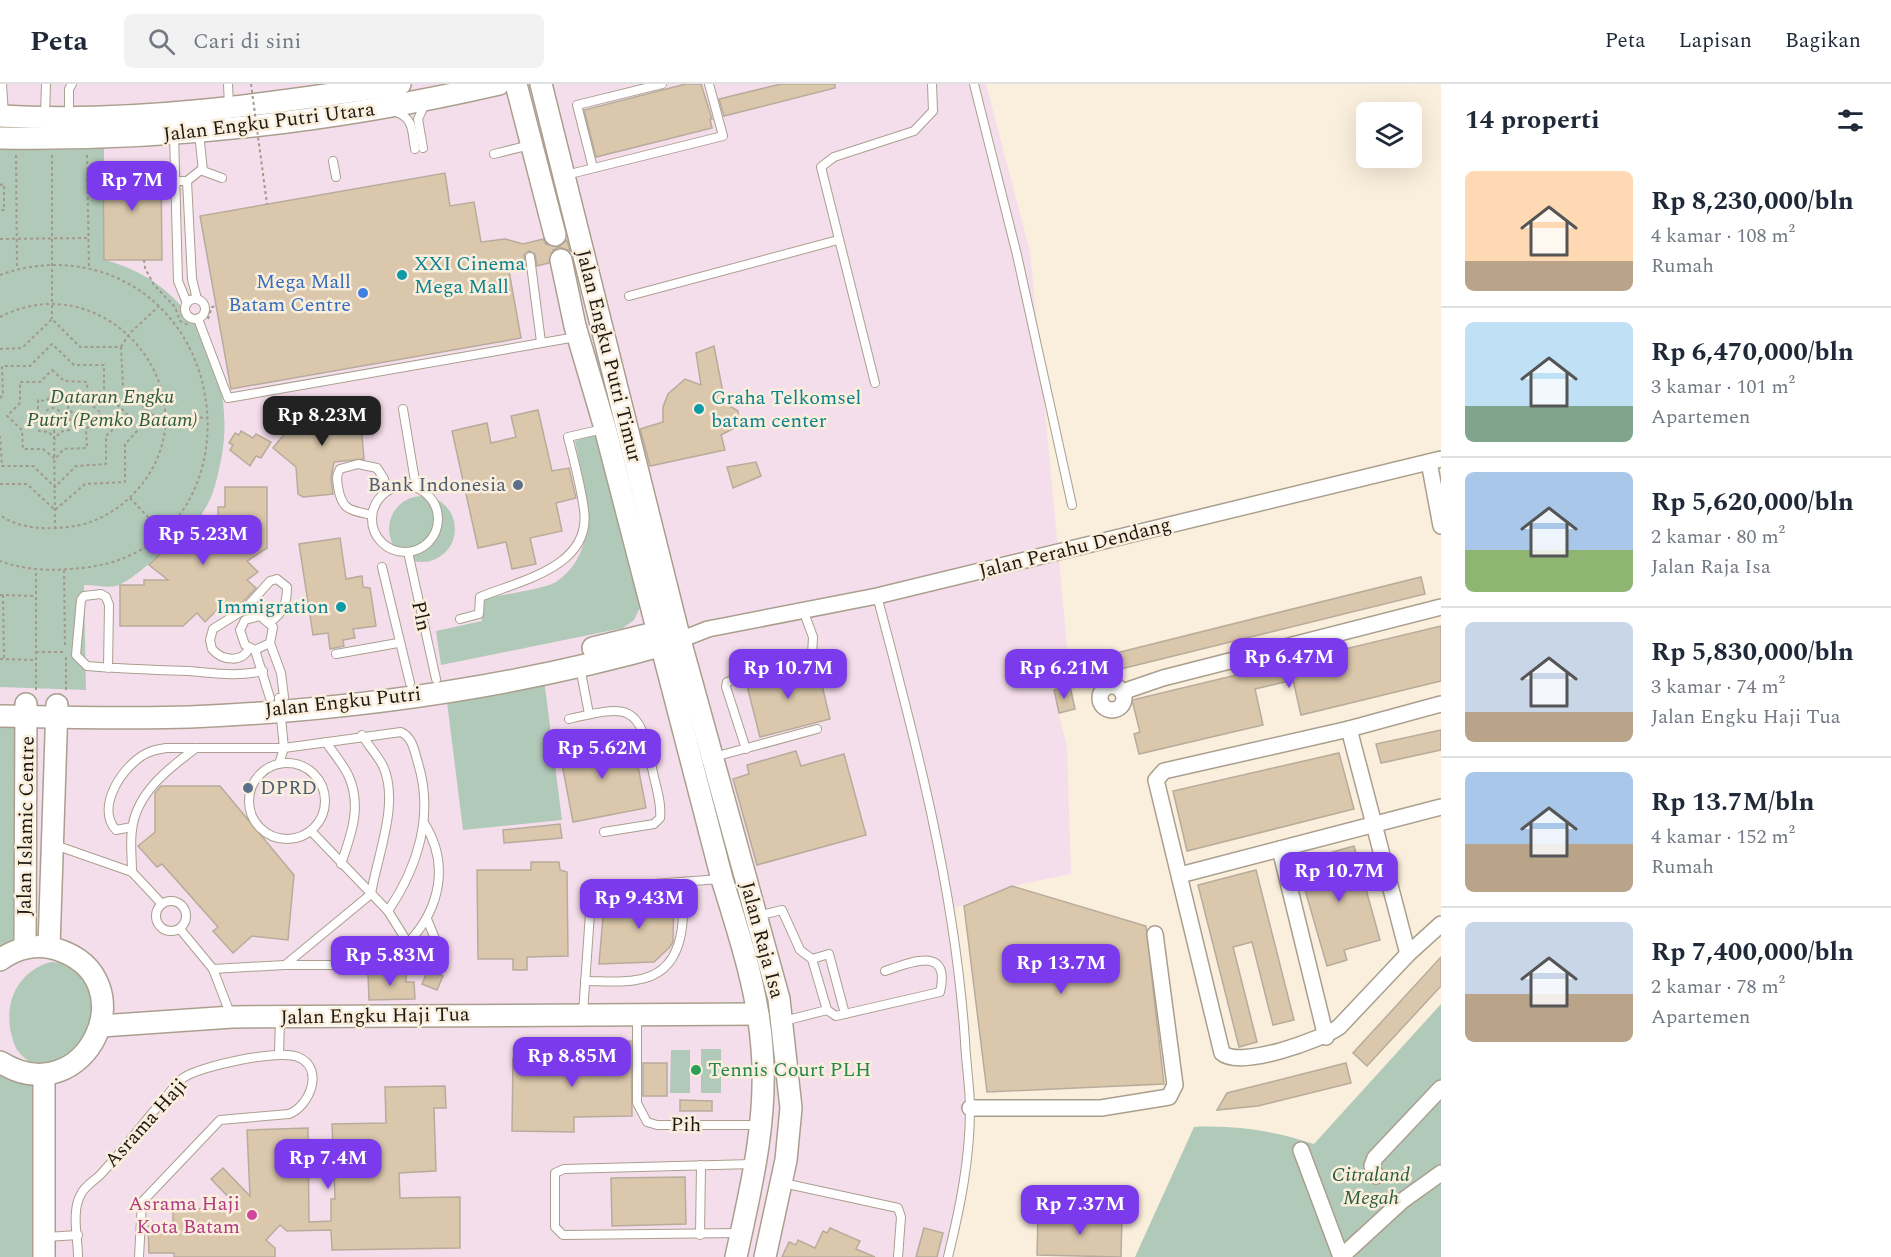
<!DOCTYPE html>
<html lang="id">
<meta charset="utf-8">
<style>
:root{--surface:#fff;--page:#f2f2f3;--text:#1f2937;--muted:#747a83;--line:#e0e1e3;--accent:#7c3aed}
body{margin:0;font-family:Spectral,serif;background:var(--page);color:var(--text);height:100vh;display:flex;flex-direction:column;font-size:22px;white-space:nowrap}
*{box-sizing:border-box;margin:0}
p{font-size:20px;color:var(--muted)}
.icon{flex:none;width:33px;height:33px;fill:none;stroke:currentColor;stroke-width:2;stroke-linecap:round;stroke-linejoin:round}
.map{position:relative;flex:1;overflow:hidden}
.side{display:flex;flex-direction:column;background:var(--surface);width:450px}
.side>*{flex:none}
.fabs{position:absolute;left:1356px;top:18px;display:grid;gap:12px}
.fabs a{display:grid;place-items:center;width:66px;height:66px;border-radius:9px;background:var(--surface);box-shadow:0 6px 24px #0002;font-size:30px}
.price{position:absolute;translate:-50% -51px;padding:0 14px;border-radius:12px;background:var(--accent);color:#fff;font-size:20px;line-height:39px;filter:drop-shadow(0 2px 3px #0008)}
.price::after{content:'';position:absolute;left:50%;top:36px;width:18px;height:14px;margin-left:-9px;background:inherit;clip-path:polygon(0 0,100% 0,50% 100%)}
.price.selected{background:#222;color:#fff}
ul{padding:0;list-style:none}
li{display:flex;align-items:center;gap:18px;height:150px;padding:0 24px}
li+li{border-top:2px solid var(--line)}
li span{display:grid;place-items:center;flex:none;width:168px;height:120px;border-radius:9px;color:#555}
li>.icon{margin-inline-start:auto}
span .icon{width:72px;height:72px;fill:#fffc;stroke-width:1}
li b{font-size:26px}
h2{display:flex;justify-content:space-between;align-items:center;height:72px;padding:0 24px;font-size:26px}
header{display:flex;align-items:center;gap:36px;box-sizing:border-box;height:84px;padding:0 30px;background:var(--surface);border-bottom:2px solid var(--line)}
header strong{font-size:28px}
nav{display:flex;gap:33px;margin-inline-start:auto;font-size:21px}
.search{width:420px;height:54px;background:var(--page);display:flex;align-items:center;gap:15px;box-sizing:border-box;padding:0 21px;border-radius:9px;color:var(--muted);font-size:22px}
main{display:flex;flex:1;min-height:0}
.map>svg:first-child{display:block}
.commercial{fill:#f5deeb}
.green{fill:#b0c9b8}
.building{fill:#dac7ac;stroke:#b7ac9b;stroke-width:1.5}
.lines{fill:none;stroke-linecap:round;stroke-linejoin:round}
.lane-casing{stroke:#aa9f8e;stroke-width:10}
.street-casing{stroke:#aa9f8e;stroke-width:18}
.secondary-casing{stroke:#aa9f8e;stroke-width:24}
.path{stroke:#a1998b;stroke-width:2;stroke-dasharray:3 3;stroke-linecap:butt}
.lane{stroke:#fff;stroke-width:8}
.street{stroke:#fff;stroke-width:15}
.secondary{stroke:#fff;stroke-width:21}
.path-bridge{stroke:#a1998b;stroke-width:2;stroke-dasharray:3 3;stroke-linecap:butt}
.culture-dot{fill:#0f9aa8;stroke:#faeedc;stroke-width:2}
.shop-dot{fill:#3f7fe0;stroke:#faeedc;stroke-width:2}
.service-dot{fill:#5c6f8a;stroke:#faeedc;stroke-width:2}
.leisure-dot{fill:#2e9e5b;stroke:#faeedc;stroke-width:2}
.hotel-dot{fill:#d1479c;stroke:#faeedc;stroke-width:2}
.labels{text-anchor:middle;dominant-baseline:central;stroke-width:5;stroke-linejoin:round;paint-order:stroke}
.street-label{font-size:20px;fill:#1d1912;stroke:#faeedc}
.culture-label{font-size:20px;fill:#0d838f;stroke:#faeedc;text-anchor:start}
.shop-label{font-size:20px;fill:#366cbe;stroke:#faeedc;text-anchor:end}
.park-label{font-size:20px;font-style:italic;fill:#2b5c3e;stroke:#faeedc}
.service-label{font-size:20px;fill:#4e5e75;stroke:#faeedc;text-anchor:end}
.leisure-label{font-size:20px;fill:#27864d;stroke:#faeedc;text-anchor:start}
.hotel-label{font-size:20px;fill:#b23c85;stroke:#faeedc;text-anchor:end}
</style>
<header>
<strong>Peta</strong>
<div class="search"><svg class="icon" aria-label="search" viewBox="0 0 24 24"><circle cx="10" cy="10" r="6"/><path d="M15 15l6 6"/></svg>Cari di sini</div>
<nav><a>Peta</a><a>Lapisan</a><a>Bagikan</a></nav>
</header>
<main>
<div class="map">
<svg width="1441" height="1173" viewBox="0 0 1441 1173">
<rect width="100%" height="100%" fill="#faeedc"/>
<!-- commercial -->
<path class="commercial" d="M0 0H986L1030 168 1068 572 1045 578 1067 662 1071 790 1012 802 950 826 970 1024 966 1089 948 1173H0Z"/>
<!-- green -->
<g class="green">
<path d="M0 60 104 64V176C193 197 238 290 221 376 217 395 213 416 200 432 191 443 178 453 167 463 157 473 130 498 116 502 107 504 94 501 84 501L86 606 0 603Z"/>
<path d="M602 349 644 515 634 536 623 544 441 581 436 547 482 537 479 515C495 512 545 505 556 498 604 465 584 403 575 357Z"/>
<circle cx="422" cy="445" r="33"/>
<path d="M544 595 562 736 463 746 446 610Z"/>
<path d="M0 640 24 641 23 857 0 872Z"/>
<path d="M51 878 68 879 85 885 111 945C99 971 94 974 67 978 59 980 46 984 39 983 31 981 22 972 17 966 0 931 11 889 51 878Z"/>
<path d="M1441 920V1173H1135L1194 1043C1234 1041 1276 1047 1314 1060Z"/>
<rect x="701" y="965" width="20" height="44"/>
<path d="M671 966H690V1009H670Z"/>
<path d="M0 974 51 1000 50 1173H0Z"/>
</g>
<!-- building -->
<g class="building">
<path d="M686 0H701L712 35H710L712 44 596 73 584 26Z"/>
<path d="M781 0H835V4L724 32 719 15Z"/>
<path d="M103 79H161L162 176H104Z"/>
<path d="M445 89 450 122 474 118 481 158 505 155 523 160 543 155 546 160 558 163 567 156 570 167 559 163 553 166 549 179 537 182 535 170 529 167 524 171 526 185 509 187 521 254 231 305 200 132Z"/>
<path d="M714 262 725 319 738 327V342L721 351 725 366 650 382 640 345 663 338V323L668 310 685 295 701 301 696 269Z"/>
<path d="M359 314 364 375 334 378 331 394 333 410 303 413 298 410 296 383 273 364 305 325 336 350 332 318Z"/>
<path d="M538 326 552 387 569 384 576 414 556 419 562 447 530 454 536 480 512 485 506 458 478 464 452 347 487 339 491 359 516 353 511 332Z"/>
<path d="M241 347 253 354 256 350 271 358 261 374 256 372 250 382 230 366 233 361 229 359 235 349 239 351Z"/>
<path d="M756 378 761 392 733 404 727 383Z"/>
<path d="M225 403H267V464L247 477 258 488 247 496 256 504 241 520 225 530 218 525 205 538 197 529 183 542H120V501H144V496H168L149 481 201 431 218 443V423H225Z"/>
<path d="M340 454 346 495 362 492 363 503 370 504 376 542 353 545 355 554 343 556 344 562 330 565 328 549 313 551 299 460Z"/>
<path d="M1421 493 1425 510 1092 592 1088 576Z"/>
<path d="M1441 542V597L1301 631 1293 596 1255 605 1263 641 1139 670 1134 650 1140 648 1132 616Z"/>
<path d="M817 580 830 635 760 653 746 598Z"/>
<path d="M1070 602 1075 625 1059 629 1054 606Z"/>
<path d="M1441 646V666L1381 679 1376 660Z"/>
<path d="M617 651 621 670 635 667 646 724 573 738 562 680 573 679 570 660Z"/>
<path d="M796 667 801 682 844 670 866 751 757 781 733 695 749 690 747 681Z"/>
<path d="M1339 669 1354 725 1187 767 1173 707Z"/>
<path d="M161 702H220L294 791 288 856 252 852 233 869 213 847 218 843 162 780 157 783 138 762 155 748V709Z"/>
<path d="M560 740 562 754 504 759 503 746Z"/>
<path d="M1354 762 1380 856 1344 866 1347 876 1327 882 1297 778Z"/>
<path d="M531 778H559L560 786 567 788 568 872 527 873V886H513V875H478L477 786H531Z"/>
<path d="M1256 786 1294 936 1273 941 1252 858 1233 863 1257 958 1239 963 1198 801Z"/>
<path d="M1012 802 1146 842 1164 1000 987 1008 964 822Z"/>
<path d="M627 808H674L673 858 670 863 654 878 599 880 603 833H627Z"/>
<path d="M1441 873V902L1367 982 1353 969Z"/>
<path d="M428 886 443 892 437 906 422 900Z"/>
<path d="M406 889V898H414L415 915 369 916 368 890Z"/>
<path d="M631 957 632 1032 574 1033V1048L512 1047 513 974 585 975V959Z"/>
<rect x="643" y="979" width="24" height="33"/>
<path d="M1346 979 1351 999 1258 1022 1217 1026 1227 1009Z"/>
<path d="M445 1002 446 1024H434L436 1087 399 1089 400 1114 460 1113V1164L332 1166 331 1146 287 1147 280 1141 266 1156 275 1164V1173H174V1169H149L148 1142 173 1141V1125L239 1124 211 1095 223 1084 250 1112 247 1046 308 1044 309 1138 331 1137V1115H335L332 1040 386 1039 385 1003Z"/>
<path d="M680 1016 712 1017V1027H680Z"/>
<path d="M685 1093 686 1140 612 1142 611 1094Z"/>
<path d="M1038 1130 1122 1132 1121 1173 1037 1171Z"/>
<path d="M830 1144 860 1157 856 1165 875 1173H782L789 1158 796 1161 798 1156 815 1164 823 1147 827 1149Z"/>
<path d="M924 1144 943 1149 937 1173H916Z"/>
</g>
<g class="lines">
<defs>
<g id="lane">
<path d="M2 0 4 31"/>
<path d="M228 0 229 22"/>
<path d="M974 0 1017 171 1072 421"/>
<path d="M396 28C414 34 412 48 415 65"/>
<path d="M45 31 46 0"/>
<path d="M69 31V5L72 0"/>
<path d="M199 49 203 87 222 94"/>
<path d="M174 51 178 197 187 219"/>
<path d="M423 64 418 35 425 20"/>
<path d="M494 70 530 61"/>
<path d="M333 77 336 93"/>
<path d="M593 84 577 21 662 0"/>
<path d="M566 91 723 52 709 0"/>
<path d="M175 97H187L202 85"/>
<path d="M187 97 192 195 197 215"/>
<path d="M530 173 541 258"/>
<path d="M629 212 838 156"/>
<circle cx="195" cy="225" r="10"/>
<path d="M198 235 228 314 576 253"/>
<path d="M875 299 821 83 834 73 914 47 933 27 932 0"/>
<path d="M403 325 416 403"/>
<circle cx="405" cy="435" r="33"/>
<path d="M372 431C350 426 342 427 338 403 337 395 336 392 340 385L358 380 377 384 384 395 385 408"/>
<path d="M408 468 436 595"/>
<path d="M382 483 410 599"/>
<path d="M877 512C916 658 955 806 965 957 966 980 970 1003 970 1025 970 1075 960 1124 948 1173"/>
<path d="M460 535 479 530 480 513C519 497 592 483 584 426 581 402 574 377 568 353L603 345"/>
<path d="M270 559 255 566 245 561 240 546 245 536 260 532 273 543 270 559 281 589 284 613"/>
<path d="M249 564C243 579 222 577 212 565L210 556 213 545 245 525 270 497 277 495 287 503C287 520 283 529 270 538"/>
<path d="M255 566 270 614"/>
<path d="M336 570 398 559"/>
<path d="M580 583 589 630"/>
<path d="M108 584 109 521 106 513 101 510 84 512 81 516 76 571 87 582C121 585 155 586 189 587 214 589 238 593 263 587"/>
<path d="M569 635C628 621 640 619 652 684 655 700 662 718 660 734L654 740 604 748"/>
<path d="M326 658C333 669 344 681 349 693 362 723 351 751 341 780"/>
<path d="M746 665 726 603 727 598 812 571 813 553 803 526"/>
<path d="M714 673 817 645"/>
<circle cx="287" cy="717" r="38"/>
<path d="M279 680 284 664 279 614"/>
<path d="M132 743 116 746C95 723 123 681 147 669 153 666 160 665 166 664H284L401 648C413 654 414 666 418 679 434 731 418 783 388 827"/>
<path d="M311 747 388 827 408 859"/>
<path d="M55 761 132 788 162 820"/>
<path d="M132 788C132 774 130 759 132 746 136 709 169 684 196 664"/>
<circle cx="171" cy="832" r="15"/>
<path d="M757 832 782 826 800 866 812 875 827 926 836 932 940 908C951 861 911 878 885 887"/>
<path d="M427 835 442 872"/>
<path d="M180 845 213 885 231 932"/>
<path d="M812 875 829 870 845 930"/>
<path d="M285 881 371 810C377 772 400 719 383 682 378 672 368 661 362 651"/>
<path d="M213 885 285 881H380C393 877 399 868 409 858 440 824 450 780 424 739"/>
<path d="M585 897C602 897 620 899 636 896 686 889 684 838 683 799"/>
<path d="M583 929 591 815 601 804 720 795"/>
<path d="M637 932V1019L647 1038 657 1041H760"/>
<path d="M784 937 827 926"/>
<path d="M279 971 280 934"/>
<path d="M783 1099 898 1124 901 1133 898 1173"/>
<path d="M739 1149 563 1151 555 1143V1089L564 1085 753 1080"/>
<path d="M700 1151 701 1081"/>
<path d="M46 1153 78 1151"/>
<path d="M78 1173C78 1154 71 1127 81 1110 85 1102 94 1097 100 1091 121 1069 139 1044 159 1021 167 1013 174 1001 183 994 200 982 279 965 298 973 325 984 310 1022 289 1030L220 1036 142 1118 139 1173"/>
</g>
<g id="street">
<path d="M1429 378 1441 442"/>
<path d="M680 556 708 545 877 512 1441 375"/>
<circle cx="1112" cy="614" r="12"/>
<path d="M1122 608 1163 594 1441 523"/>
<path d="M1441 620 1349 645 1164 687 1156 696 1222 969C1240 985 1321 956 1339 943L1408 870 1441 840"/>
<path d="M1349 645 1408 870"/>
<path d="M1280 765 1326 953"/>
<path d="M1180 791 1441 723"/>
<path d="M970 1024H1101L1169 1013 1175 1001 1155 850"/>
<path d="M1301 1066 1341 1173"/>
<path d="M1376 1092 1372 1082 1375 1074 1441 1004"/>
<path d="M1341 1173 1402 1117 1441 1089"/>
</g>
<g id="secondary">
<path d="M516 0 555 151"/>
<path d="M541 0 680 556 779 915 791 1024 786 1076 765 1173"/>
<path d="M0 32C133 40 269 20 400 0"/>
<path d="M0 54C169 57 334 38 499 0"/>
<path d="M561 176 575 242 605 344 722 795C739 850 758 907 762 964 768 1035 751 1104 736 1173"/>
<path d="M593 564 671 545"/>
<path d="M0 632C63 633 127 635 190 633 352 626 518 603 674 558"/>
<path d="M49 863 57 621"/>
<path d="M25 864 26 620"/>
<path d="M0 876C16 864 37 859 56 865 150 894 86 1032 0 978"/>
<path d="M101 942 232 933 758 930"/>
<path d="M44 1173V991"/>
</g>
</defs>
<!-- lane casing -->
<use href="#lane" class="lane-casing"/>
<!-- street casing -->
<use href="#street" class="street-casing"/>
<!-- secondary casing -->
<use href="#secondary" class="secondary-casing"/>
<!-- path -->
<g class="path">
<path d="M16 71 17 185"/>
<path d="M52 71V235"/>
<path d="M87 71 89 184"/>
<path d="M0 101 4 100V126H0"/>
<path d="M0 155 87 154"/>
<path d="M144 176 145 184 154 201 175 223 180 237 190 242"/>
<path d="M0 191C32 179 66 178 98 187 244 230 247 460 90 483 59 487 30 488 0 477"/>
<path d="M0 233C108 177 219 314 137 406 121 424 99 438 75 442 50 446 21 446 0 431"/>
<path d="M208 235 212 223 216 222"/>
<path d="M121 263 129 250 159 222"/>
<path d="M0 265 22 264 52 235 80 263H121L123 302 152 331 125 360V398L85 400 55 426 27 400H0"/>
<path d="M52 286 64 297 87 298 88 318 102 330 86 345 87 364 64 365 55 375 43 365H23L22 346 7 332 20 319V298H40Z"/>
<path d="M53 310 59 317 68 316V325L75 331 68 337 69 346 60 348 55 355 49 348 39 347 40 340 32 334 38 326V316L46 317Z"/>
<path d="M0 314 3 311 2 282H30L52 260 74 281H104V308L128 331 106 352V380L76 382 55 403 33 382H2L0 352"/>
<circle cx="53" cy="332" r="8"/>
<path d="M152 331 208 334"/>
<path d="M54 340 55 444"/>
<path d="M130 414 163 449"/>
<path d="M64 486 65 561"/>
<path d="M0 511 36 512"/>
<path d="M3 511 4 576"/>
<path d="M36 568H66"/>
<path d="M66 573V606"/>
<path d="M0 575 36 576"/>
<path d="M36 606V486"/>
</g>
<!-- lane -->
<use href="#lane" class="lane"/>
<!-- street -->
<use href="#street" class="street"/>
<!-- secondary -->
<use href="#secondary" class="secondary"/>
<!-- path-bridge -->
<path class="path-bridge" d="M251 0 267 120"/>
</g>
<!-- markers -->
<g class="culture-dot">
<circle cx="402" cy="191" r="6"/>
<circle cx="699" cy="325" r="6"/>
<circle cx="341" cy="523" r="6"/>
</g>
<circle class="shop-dot" cx="363" cy="209" r="6"/>
<g class="service-dot">
<circle cx="518" cy="401" r="6"/>
<circle cx="248" cy="704" r="6"/>
</g>
<circle class="leisure-dot" cx="696" cy="986" r="6"/>
<circle class="hotel-dot" cx="252" cy="1131" r="6"/>
<g class="labels">
<!-- street labels -->
<g class="street-label">
<text transform="translate(269 38) rotate(-7)">Jalan Engku Putri Utara</text>
<text transform="translate(609 272) rotate(76)">Jalan Engku Putri Timur</text>
<text transform="translate(1075 464) rotate(-14)">Jalan Perahu Dendang</text>
<text transform="translate(421 532) rotate(78)">Pln</text>
<text transform="translate(343 618) rotate(-6)">Jalan Engku Putri</text>
<text transform="translate(26 742) rotate(-89)">Jalan Islamic Centre</text>
<text transform="translate(762 856) rotate(75)">Jalan Raja Isa</text>
<text transform="translate(375 932) rotate(-1)">Jalan Engku Haji Tua</text>
<text transform="translate(146 1039) rotate(-48)">Asrama Haji</text>
<text transform="translate(686 1041) rotate(1)">Pih</text>
</g>
<!-- culture labels -->
<g class="culture-label">
<text x="414" y="180">XXI Cinema<tspan x="414" dy="23">Mega Mall</tspan></text>
<text x="711" y="314">Graha Telkomsel<tspan x="711" dy="23">batam center</tspan></text>
<text x="329" y="523" text-anchor="end">Immigration</text>
</g>
<!-- shop labels -->
<g class="shop-label">
<text x="351" y="198">Mega Mall<tspan x="351" dy="23">Batam Centre</tspan></text>
</g>
<!-- park labels -->
<g class="park-label">
<text x="112" y="313">Dataran Engku<tspan x="112" dy="23">Putri (Pemko Batam)</tspan></text>
<text x="1371" y="1091">Citraland<tspan x="1371" dy="23">Megah</tspan></text>
</g>
<!-- service labels -->
<g class="service-label">
<text x="506" y="401">Bank Indonesia</text>
<text x="260" y="704" text-anchor="start">DPRD</text>
</g>
<!-- leisure labels -->
<g class="leisure-label">
<text x="708" y="986">Tennis Court PLH</text>
</g>
<!-- hotel labels -->
<g class="hotel-label">
<text x="240" y="1120">Asrama Haji<tspan x="240" dy="23">Kota Batam</tspan></text>
</g>
</g>
</svg>
<div class="fabs">
<a><svg class="icon" aria-label="layers" viewBox="0 0 24 24"><path d="M12 4l9 5-9 5-9-5zM3 14l9 5 9-5"/></svg></a>
</div>
<b class="price" style="left:132px;top:128px">Rp 7M</b>
<b class="price selected" style="left:322px;top:363px">Rp 8.23M</b>
<b class="price" style="left:203px;top:482px">Rp 5.23M</b>
<b class="price" style="left:1289px;top:605px">Rp 6.47M</b>
<b class="price" style="left:788px;top:616px">Rp 10.7M</b>
<b class="price" style="left:1064px;top:616px">Rp 6.21M</b>
<b class="price" style="left:602px;top:696px">Rp 5.62M</b>
<b class="price" style="left:1339px;top:819px">Rp 10.7M</b>
<b class="price" style="left:639px;top:846px">Rp 9.43M</b>
<b class="price" style="left:390px;top:903px">Rp 5.83M</b>
<b class="price" style="left:1061px;top:911px">Rp 13.7M</b>
<b class="price" style="left:572px;top:1004px">Rp 8.85M</b>
<b class="price" style="left:328px;top:1106px">Rp 7.4M</b>
<b class="price" style="left:1080px;top:1152px">Rp 7.37M</b>
</div>
<section class="side">
<h2>14 properti<svg class="icon" aria-label="filters" viewBox="0 0 24 24"><path d="M4 7h16M4 17h16"/><circle cx="9" cy="7" r="2"/><circle cx="15" cy="17" r="2"/></svg></h2>
<ul>
<li><span style="background:linear-gradient(#ffd9b3 75%,#b9a48a 0)"><svg class="icon" aria-label="home" viewBox="0 0 24 24"><path d="M3 11l9-7 9 7M6 9v11h12V9"/></svg></span><div><b>Rp 8,230,000/bln</b><p>4 kamar · 108 m²</p><p>Rumah</p></div></li>
<li><span style="background:linear-gradient(#bfe0f5 70%,#7fa58c 0)"><svg class="icon" aria-label="home" viewBox="0 0 24 24"><path d="M3 11l9-7 9 7M6 9v11h12V9"/></svg></span><div><b>Rp 6,470,000/bln</b><p>3 kamar · 101 m²</p><p>Apartemen</p></div></li>
<li><span style="background:linear-gradient(#a9c7e8 65%,#8fb573 0)"><svg class="icon" aria-label="home" viewBox="0 0 24 24"><path d="M3 11l9-7 9 7M6 9v11h12V9"/></svg></span><div><b>Rp 5,620,000/bln</b><p>2 kamar · 80 m²</p><p>Jalan Raja Isa</p></div></li>
<li><span style="background:linear-gradient(#c9d6e8 75%,#b9a48a 0)"><svg class="icon" aria-label="home" viewBox="0 0 24 24"><path d="M3 11l9-7 9 7M6 9v11h12V9"/></svg></span><div><b>Rp 5,830,000/bln</b><p>3 kamar · 74 m²</p><p>Jalan Engku Haji Tua</p></div></li>
<li><span style="background:linear-gradient(#a9c7e8 60%,#b9a48a 0)"><svg class="icon" aria-label="home" viewBox="0 0 24 24"><path d="M3 11l9-7 9 7M6 9v11h12V9"/></svg></span><div><b>Rp 13.7M/bln</b><p>4 kamar · 152 m²</p><p>Rumah</p></div></li>
<li><span style="background:linear-gradient(#c9d6e8 60%,#b9a48a 0)"><svg class="icon" aria-label="home" viewBox="0 0 24 24"><path d="M3 11l9-7 9 7M6 9v11h12V9"/></svg></span><div><b>Rp 7,400,000/bln</b><p>2 kamar · 78 m²</p><p>Apartemen</p></div></li>
</ul>
</section>
</main>
